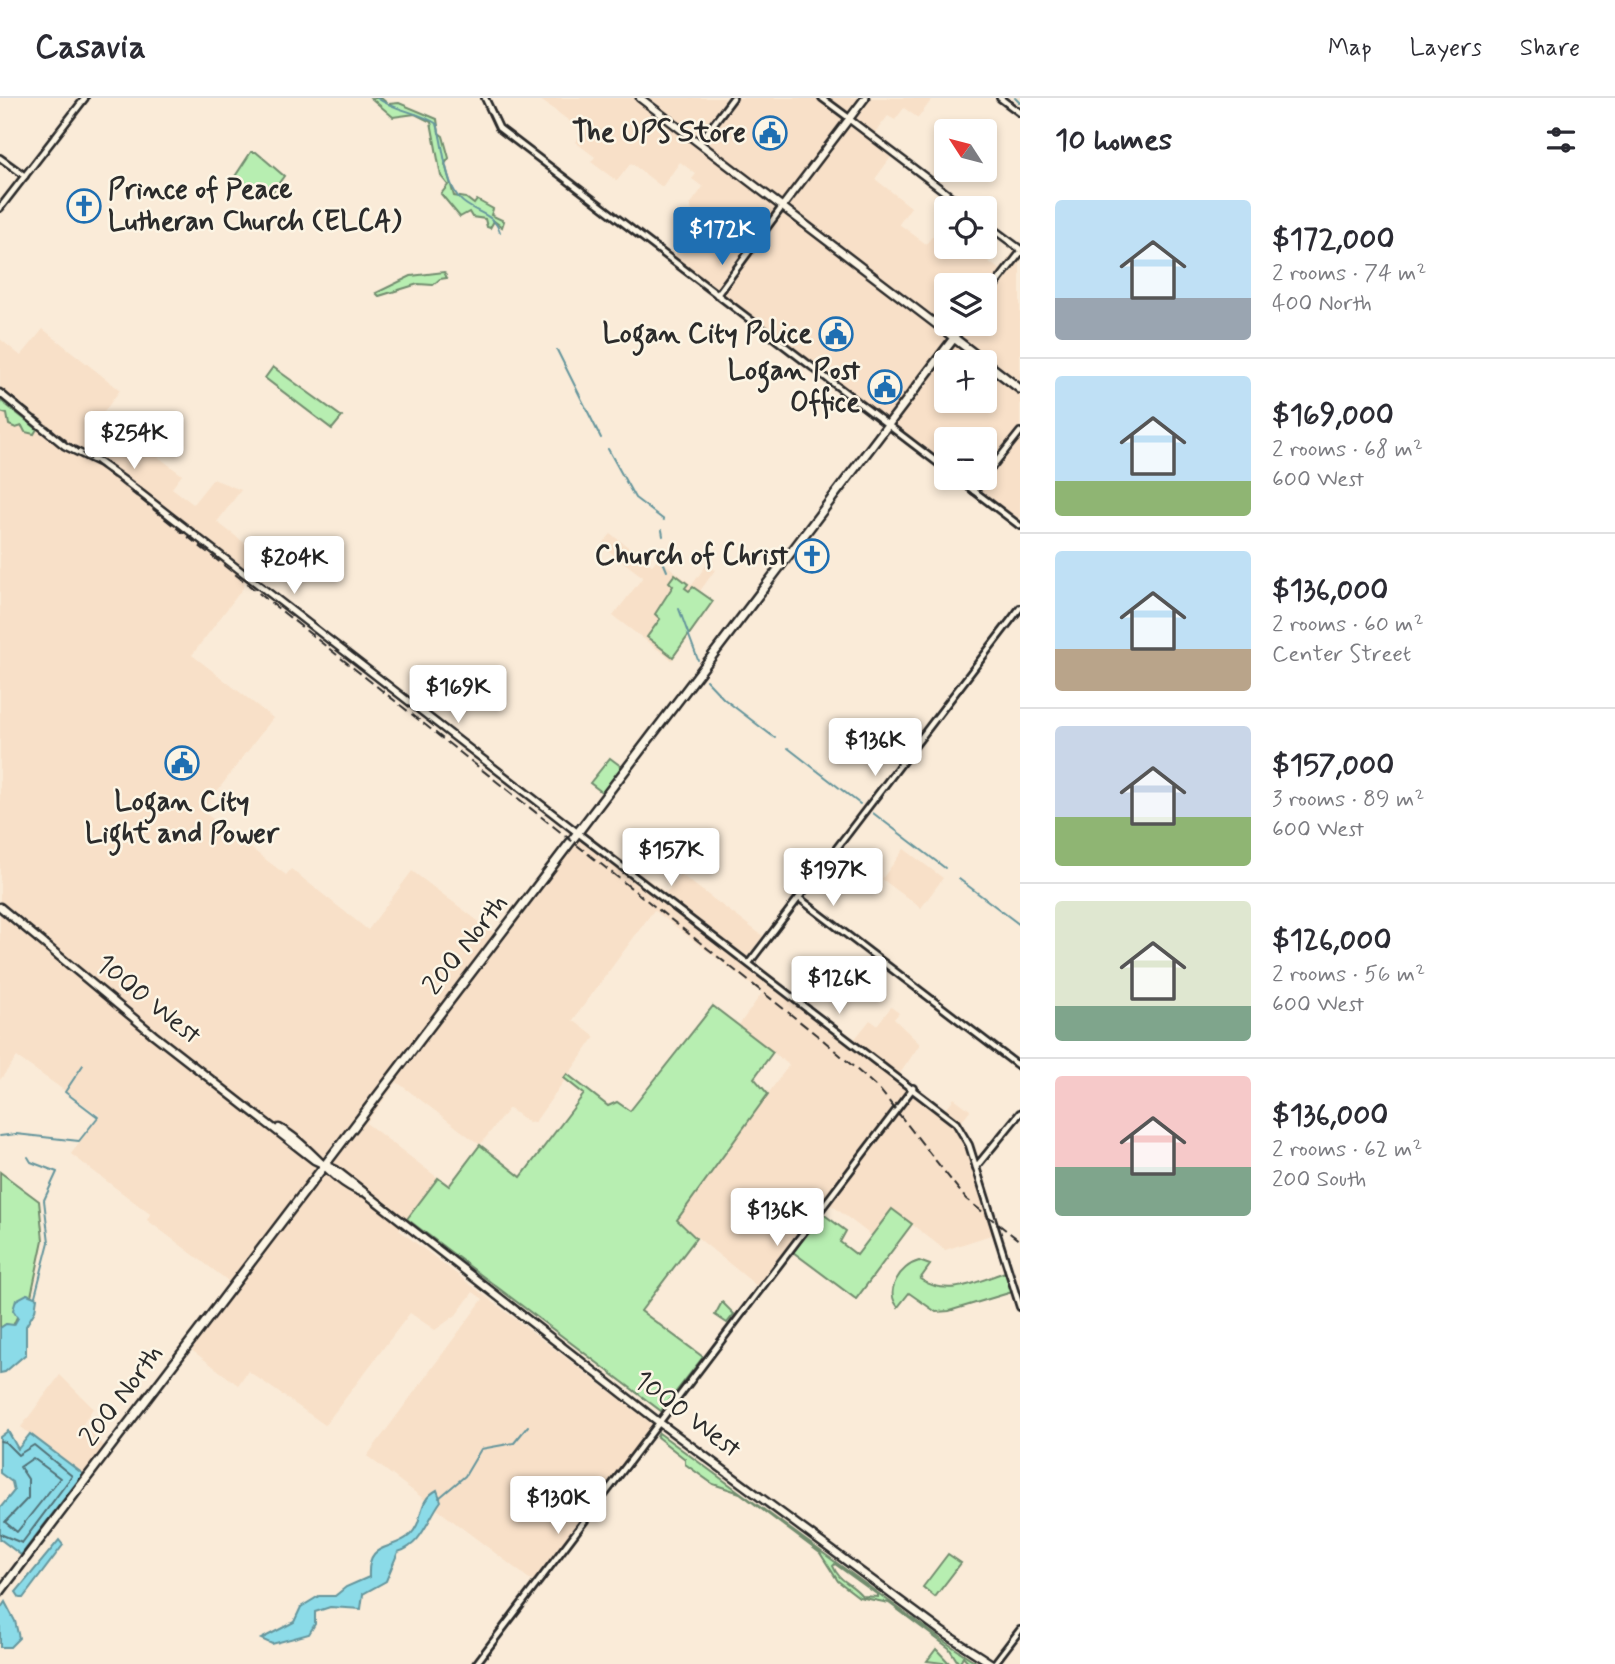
<!DOCTYPE html>
<meta charset="utf-8">
<style>
:root{--surface:#fff;--page:#f7f7f7;--text:#2b2b33;--muted:#7c7c81;--line:#e1e1e2;--accent:#1f6fb2}
body{margin:0;font-family:Mynerve,sans-serif;background:var(--page);color:var(--text);height:100vh;display:flex;flex-direction:column;font-size:26px;white-space:nowrap}
*{box-sizing:border-box;margin:0}
p{font-size:23px;color:var(--muted)}
.icon{flex:none;width:38px;height:38px;fill:none;stroke:currentColor;stroke-width:2;stroke-linecap:round;stroke-linejoin:round}
.map{position:relative;flex:1;overflow:hidden}
.details{display:flex;flex-direction:column;background:var(--surface);width:595px}
.details>*{flex:none}
.needle{width:46px;rotate:306deg}
.fabs{position:absolute;left:934px;top:21px;display:grid;gap:14px}
.fabs a{display:grid;place-items:center;width:63px;height:63px;border-radius:7px;background:var(--surface);box-shadow:0 4px 10px #0003;font-size:35px}
.price{position:absolute;translate:-50% -60px;padding:0 16px;border-radius:7px;background:#fff;color:#222;font-size:23px;line-height:46px;filter:drop-shadow(0 2px 4px #0008)}
.price::after{content:'';position:absolute;left:50%;top:42px;width:21px;height:16px;margin-left:-10px;background:inherit;clip-path:polygon(0 0,100% 0,50% 100%)}
.price.active{background:var(--accent);color:#fff}
ul{padding:0;list-style:none}
li{display:flex;align-items:center;gap:21px;height:175px;padding:0 35px}
li+li{border-top:2px solid var(--line)}
li span{display:grid;place-items:center;flex:none;width:196px;height:140px;border-radius:7px;color:#555}
li>.icon{margin-inline-start:auto}
span .icon{width:84px;height:84px;fill:#fffc;stroke-width:1}
li b{font-size:30px}
h2{display:flex;justify-content:space-between;align-items:center;height:84px;padding:0 35px;font-size:30px}
header{display:flex;align-items:center;gap:42px;box-sizing:border-box;height:98px;padding:0 35px;background:var(--surface);border-bottom:2px solid var(--line)}
header strong{font-size:33px}
nav{display:flex;gap:38px;margin-inline-start:auto;font-size:24px}
main{display:flex;flex:1;min-height:0}
.map>svg:first-child{display:block}
.built{fill:#f8e0c8;fill-rule:evenodd}
.green{fill:#b7eeb1;stroke:#718c6e;stroke-width:2;fill-rule:evenodd}
.water{fill:#8bdbe8;stroke:#65959c;stroke-width:2}
.lines{fill:none;stroke-linecap:round;stroke-linejoin:round}
.shore{stroke:#517177;stroke-width:2}
.stream{stroke:#65959c;stroke-width:2}
.tertiary-casing{stroke:#2b2b2b;stroke-width:10}
.secondary-casing{stroke:#2b2b2b;stroke-width:10}
.primary-casing{stroke:#2b2b2b;stroke-width:11}
.trunk-casing{stroke:#2b2b2b;stroke-width:12}
.tertiary{stroke:#fcf5e5;stroke-width:4.5}
.secondary{stroke:#fcf5e5;stroke-width:5}
.primary{stroke:#fcf5e5;stroke-width:6}
.trunk{stroke:#fcf5e5;stroke-width:7}
.rail{stroke:#2b2b2b;stroke-width:2;stroke-dasharray:10 5;stroke-linecap:butt}
.labels{text-anchor:middle;dominant-baseline:central;stroke-width:5;stroke-linejoin:round;paint-order:stroke}
.poi-label{font-size:28px;font-weight:bold;fill:#2b2b2b;stroke:#fcf5e5;text-anchor:end}
.street-label{font-size:28px;fill:#2b2b2b;stroke:#fcf5e5}
</style>
<header>
<strong>Casavia</strong>
<nav><a>Map</a><a>Layers</a><a>Share</a></nav>
</header>
<main>
<div class="map">
<svg width="1020" height="1566" viewBox="0 0 1020 1566">
<rect width="100%" height="100%" fill="#faebd8"/>
<filter id="ink" filterUnits="userSpaceOnUse"><feTurbulence type="fractalNoise" baseFrequency=".0143" numOctaves="2"/><feDisplacementMap in="SourceGraphic" scale="14" xChannelSelector="R" yChannelSelector="G"/><feConvolveMatrix kernelMatrix="1 2 1 2 8 2 1 2 1" color-interpolation-filters="sRGB"/></filter>
<g filter="url(#ink)">
<!-- built -->
<g class="built">
<path d="M538 0H724L733 7 738 0H933L918 20 904 10 895 22 888 18 869 42 891 59 875 81 911 109 899 126 926 146 941 128 947 132V149H969L1000 172 1015 152 1020 156V423L965 380H985V341H947V366L673 160 703 121 692 113 690 107 703 89 692 81 696 76 680 64 662 89 631 65 617 83 591 64 595 59 575 44 583 33ZM947 187H985V226H947ZM947 264H985V303H947Z"/>
<path d="M43 231 120 292 99 321 137 349 140 345 182 377 172 390 193 406 213 381 241 392 217 424 259 456 247 473 243 490 192 557 273 620 208 705 197 709 286 777 291 771 368 832 412 773 494 835 566 741 573 725 666 795 680 776 763 838 747 859 854 942 870 922 877 927 891 909 899 915 894 921 920 946 899 977 945 1012 954 1000 970 1012 961 1024 967 1033 1000 1134 945 1152 892 1111 872 1138 830 1106 763 1193 676 1122 789 967 739 927 762 895 654 812 573 922 595 939 535 1024 529 1025 509 1010 480 1047 397 984 366 1025 438 1080 399 1132 659 1331 540 1489 367 1358 483 1201 473 1194 456 1217 435 1232 410 1215 325 1327 248 1273 238 1287 189 1250 235 1188 147 1122 150 1116 71 1056 99 1017 17 959 0 982V241L21 258Z"/>
<path d="M611 436 652 467 658 460 692 487 707 466 715 472 700 493 714 503 672 562 613 518 643 479 601 447Z"/>
<path d="M904 751 943 780 921 810 882 781Z"/>
<path d="M60 1277 93 1310 83 1326 104 1348 83 1376 21 1329Z"/>
</g>
<!-- green -->
<g class="green">
<path d="M371 0H381L388 6 399 5 437 21 439 35 443 38 449 60 445 66 454 98 466 100 474 106 477 102 493 111 491 117 504 123 502 129 494 123 490 130 487 129 485 121 472 119 469 114 460 119 441 96 448 87 441 78 431 24 415 16 393 19Z"/>
<path d="M251 54H256L284 78 271 96 259 87 248 89 234 80Z"/>
<path d="M444 174 447 180 440 181 433 187 418 186 379 198 376 195 411 178Z"/>
<path d="M273 269 342 319 332 331 265 280Z"/>
<path d="M0 302 37 331 34 336 25 334 22 328 16 330 9 327 7 316 0 314Z"/>
<path d="M675 476 688 486 685 490 689 493 693 489 713 503 673 559 647 539 660 521 655 516 673 488 669 484Z"/>
<path d="M610 660 622 669 603 695 590 685Z"/>
<path d="M713 908 773 954 754 980 768 996 677 1122 696 1140 641 1213 703 1259 661 1313 407 1121 438 1080 449 1088 480 1047 521 1079 584 996 564 980 567 976 608 1008 617 1004 630 1013Z"/>
<path d="M0 1074 39 1103 43 1142 31 1198 27 1196 13 1228 6 1226 0 1230Z"/>
<path d="M892 1111 912 1126 856 1201 793 1154 823 1116 846 1133 840 1144 857 1157Z"/>
<path d="M919 1163 930 1167 920 1181C948 1200 976 1184 1005 1174L1012 1194 949 1213 936 1214 909 1195 898 1209C884 1193 900 1168 919 1163Z"/>
<path d="M722 1204 734 1216 727 1225 715 1217Z"/>
<path d="M659 1335 942 1542 979 1566H970L963 1558 959 1566 949 1550 889 1505 859 1499 838 1483 820 1455 740 1395 713 1386 685 1366V1361L657 1339ZM835 1466 878 1497V1499L862 1498C852 1485 839 1484 833 1468Z"/>
<path d="M948 1456 961 1465 935 1499 923 1489Z"/>
<path d="M936 1551 950 1566 927 1563Z"/>
</g>
<!-- water -->
<g class="water">
<path d="M27 1196 37 1200 35 1213 26 1228V1256L5 1274 0 1275V1230L6 1226 14 1227 18 1220 13 1212 16 1202Z"/>
<path d="M8 1333 18 1351 30 1336 83 1376 21 1457 0 1441V1410L14 1393 12 1384 0 1375V1339Z"/>
<path d="M437 1392 441 1403C427 1422 422 1447 398 1454L386 1483 363 1496 361 1511 330 1509 315 1514V1526L309 1536 272 1546 261 1541 294 1524 301 1509 319 1498H335L346 1489 369 1479C367 1442 391 1454 410 1437 425 1423 416 1403 437 1392Z"/>
<path d="M59 1442 63 1447 23 1500H20L16 1494Z"/>
<path d="M5 1504 15 1523 19 1540 10 1549H0V1511Z"/>
</g>
<g class="lines">
<!-- shore -->
<g class="shore">
<path d="M0 1343 5 1344 18 1357 34 1347 72 1378 22 1445 0 1436"/>
<path d="M33 1360 60 1380 17 1434 5 1424 28 1400V1381L20 1369Z"/>
</g>
<!-- stream -->
<g class="stream">
<path d="M377 0C395 13 418 13 437 26 444 48 444 81 459 100 471 115 493 113 500 134"/>
<path d="M1015 0 1020 5"/>
<path d="M557 252 601 340"/>
<path d="M608 351 635 400 664 422"/>
<path d="M662 432 663 438"/>
<path d="M662 461 667 473"/>
<path d="M679 511 698 562"/>
<path d="M706 582 724 601 775 640"/>
<path d="M788 650 860 706"/>
<path d="M873 715 945 770"/>
<path d="M959 781 1020 827"/>
<path d="M0 1038 16 1036 79 1043 98 1019 65 994 83 967"/>
<path d="M28 1059 31 1064 57 1074 44 1102 49 1144 35 1198"/>
<path d="M439 1400 465 1378 481 1351 514 1345 528 1328"/>
</g>
<defs>
<g id="tertiary">
<path d="M485 0 499 30 947 372"/>
<path d="M822 0 849 20"/>
<path d="M1000 0 1020 15"/>
<path d="M699 45 733 0"/>
<path d="M0 60 25 78"/>
<path d="M0 110 85 0"/>
<path d="M717 197 782 109"/>
<path d="M985 200 1020 155"/>
<path d="M954 240 965 226"/>
<path d="M985 378 1020 334"/>
<path d="M957 380 1020 428"/>
<path d="M974 393 984 380"/>
<path d="M578 735 956 1025 969 1047 1020 1209"/>
<path d="M799 800 1020 969"/>
<path d="M749 865 1020 510"/>
<path d="M976 1069 1020 1015"/>
<path d="M476 1566 913 990"/>
<path d="M994 1566 1020 1532"/>
</g>
<g id="secondary">
<path d="M849 21 966 110"/>
<path d="M985 125 1020 151"/>
<path d="M0 295 65 348 100 365 125 383 578 735"/>
</g>
<g id="primary">
<path d="M640 0 954 240"/>
<path d="M782 109 865 0"/>
<path d="M0 809 154 937 314 1062 336 1072 660 1325 941 1533 992 1566"/>
<path d="M279 1030C310 1046 328 1081 361 1094"/>
</g>
<path id="trunk" d="M0 1494 954 240 1020 291"/>
</defs>
<!-- tertiary casing -->
<use href="#tertiary" class="tertiary-casing"/>
<!-- secondary casing -->
<use href="#secondary" class="secondary-casing"/>
<!-- primary casing -->
<use href="#primary" class="primary-casing"/>
<!-- trunk casing -->
<use href="#trunk" class="trunk-casing"/>
<!-- tertiary -->
<use href="#tertiary" class="tertiary"/>
<!-- secondary -->
<use href="#secondary" class="secondary"/>
<!-- primary -->
<use href="#primary" class="primary"/>
<!-- trunk -->
<use href="#trunk" class="trunk"/>
<!-- rail -->
<path class="rail" d="M0 290 823 942 880 992 966 1101 1020 1143"/>
</g>
</g>
<!-- icons -->
<defs>
<symbol id="civic-ring" viewBox="-11 -11 22 22"><circle r="9.5" fill="#fcf5e5" stroke="#1f6fb2" stroke-width="1.5"/><path d="M-.6-6.5H3V-4.5H.6V-3L4-1V1h2V6H-6V1h2V-1L-.6-3ZM-1.2 2.5V6h2.4V2.5Z" fill="#1f6fb2"/></symbol>
<symbol id="church-ring" viewBox="-11 -11 22 22"><circle r="9.5" fill="#fcf5e5" stroke="#1f6fb2" stroke-width="1.5"/><path d="M-1.2-6h2.4v3.5h3.3v2.4h-3.3V6h-2.4V-.1h-3.3v-2.4h3.3Z" fill="#1f6fb2"/></symbol>
</defs>
<g fill-rule="evenodd">
<use href="#civic-ring" x="751" y="16" width="38" height="38"/>
<use href="#church-ring" x="65" y="89" width="38" height="38"/>
<use href="#civic-ring" x="817" y="217" width="38" height="38"/>
<use href="#civic-ring" x="866" y="270" width="38" height="38"/>
<use href="#church-ring" x="793" y="439" width="38" height="38"/>
<use href="#civic-ring" x="163" y="646" width="38" height="38"/>
</g>
<g class="labels">
<!-- poi labels -->
<g class="poi-label">
<text x="746" y="35">The UPS Store</text>
<text x="108" y="92" text-anchor="start">Prince of Peace<tspan x="108" dy="32">Lutheran Church (ELCA)</tspan></text>
<text x="812" y="236">Logan City Police</text>
<text x="860" y="273">Logan Post<tspan x="860" dy="32">Office</tspan></text>
<text x="788" y="458">Church of Christ</text>
<text x="182" y="704" text-anchor="middle">Logan City<tspan x="182" dy="32">Light and Power</tspan></text>
</g>
<!-- street labels -->
<g class="street-label">
<text transform="translate(466 847) rotate(-52)">200 North</text>
<text transform="translate(148 902) rotate(39)">1000 West</text>
<text transform="translate(122 1298) rotate(-53)">200 North</text>
<text transform="translate(687 1317) rotate(37)">1000 West</text>
</g>
</g>
</svg>
<div class="fabs">
<a><svg class="needle" viewBox="-14 -14 28 28"><path d="M0-13l5 13h-10z" fill="#e53935"/><path d="M0 13l5-13h-10z" fill="#7c7c81"/></svg></a>
<a><svg class="icon" aria-label="locate" viewBox="0 0 24 24"><circle cx="12" cy="12" r="6"/><path d="M12 2v4M12 18v4M2 12h4M18 12h4"/></svg></a>
<a><svg class="icon" aria-label="layers" viewBox="0 0 24 24"><path d="M12 4l9 5-9 5-9-5zM3 14l9 5 9-5"/></svg></a>
<a>+</a>
<a>−</a>
</div>
<b class="price active" style="left:722px;top:169px">$172K</b>
<b class="price" style="left:134px;top:373px">$254K</b>
<b class="price" style="left:294px;top:498px">$204K</b>
<b class="price" style="left:458px;top:627px">$169K</b>
<b class="price" style="left:875px;top:680px">$136K</b>
<b class="price" style="left:671px;top:790px">$157K</b>
<b class="price" style="left:833px;top:810px">$197K</b>
<b class="price" style="left:839px;top:918px">$126K</b>
<b class="price" style="left:777px;top:1150px">$136K</b>
<b class="price" style="left:558px;top:1438px">$130K</b>
</div>
<section class="details">
<h2>10 homes<svg class="icon" aria-label="filters" viewBox="0 0 24 24"><path d="M4 7h16M4 17h16"/><circle cx="9" cy="7" r="2"/><circle cx="15" cy="17" r="2"/></svg></h2>
<ul>
<li><span style="background:linear-gradient(#bfe0f5 70%,#9aa5b1 0)"><svg class="icon" aria-label="home" viewBox="0 0 24 24"><path d="M3 11l9-7 9 7M6 9v11h12V9"/></svg></span><div><b>$172,000</b><p>2 rooms · 74 m²</p><p>400 North</p></div></li>
<li><span style="background:linear-gradient(#bfe0f5 75%,#8fb573 0)"><svg class="icon" aria-label="home" viewBox="0 0 24 24"><path d="M3 11l9-7 9 7M6 9v11h12V9"/></svg></span><div><b>$169,000</b><p>2 rooms · 68 m²</p><p>600 West</p></div></li>
<li><span style="background:linear-gradient(#bfe0f5 70%,#b9a48a 0)"><svg class="icon" aria-label="home" viewBox="0 0 24 24"><path d="M3 11l9-7 9 7M6 9v11h12V9"/></svg></span><div><b>$136,000</b><p>2 rooms · 60 m²</p><p>Center Street</p></div></li>
<li><span style="background:linear-gradient(#c9d6e8 65%,#8fb573 0)"><svg class="icon" aria-label="home" viewBox="0 0 24 24"><path d="M3 11l9-7 9 7M6 9v11h12V9"/></svg></span><div><b>$157,000</b><p>3 rooms · 89 m²</p><p>600 West</p></div></li>
<li><span style="background:linear-gradient(#dfe7d0 75%,#7fa58c 0)"><svg class="icon" aria-label="home" viewBox="0 0 24 24"><path d="M3 11l9-7 9 7M6 9v11h12V9"/></svg></span><div><b>$126,000</b><p>2 rooms · 56 m²</p><p>600 West</p></div></li>
<li><span style="background:linear-gradient(#f6c9c9 65%,#7fa58c 0)"><svg class="icon" aria-label="home" viewBox="0 0 24 24"><path d="M3 11l9-7 9 7M6 9v11h12V9"/></svg></span><div><b>$136,000</b><p>2 rooms · 62 m²</p><p>200 South</p></div></li>
</ul>
</section>
</main>
